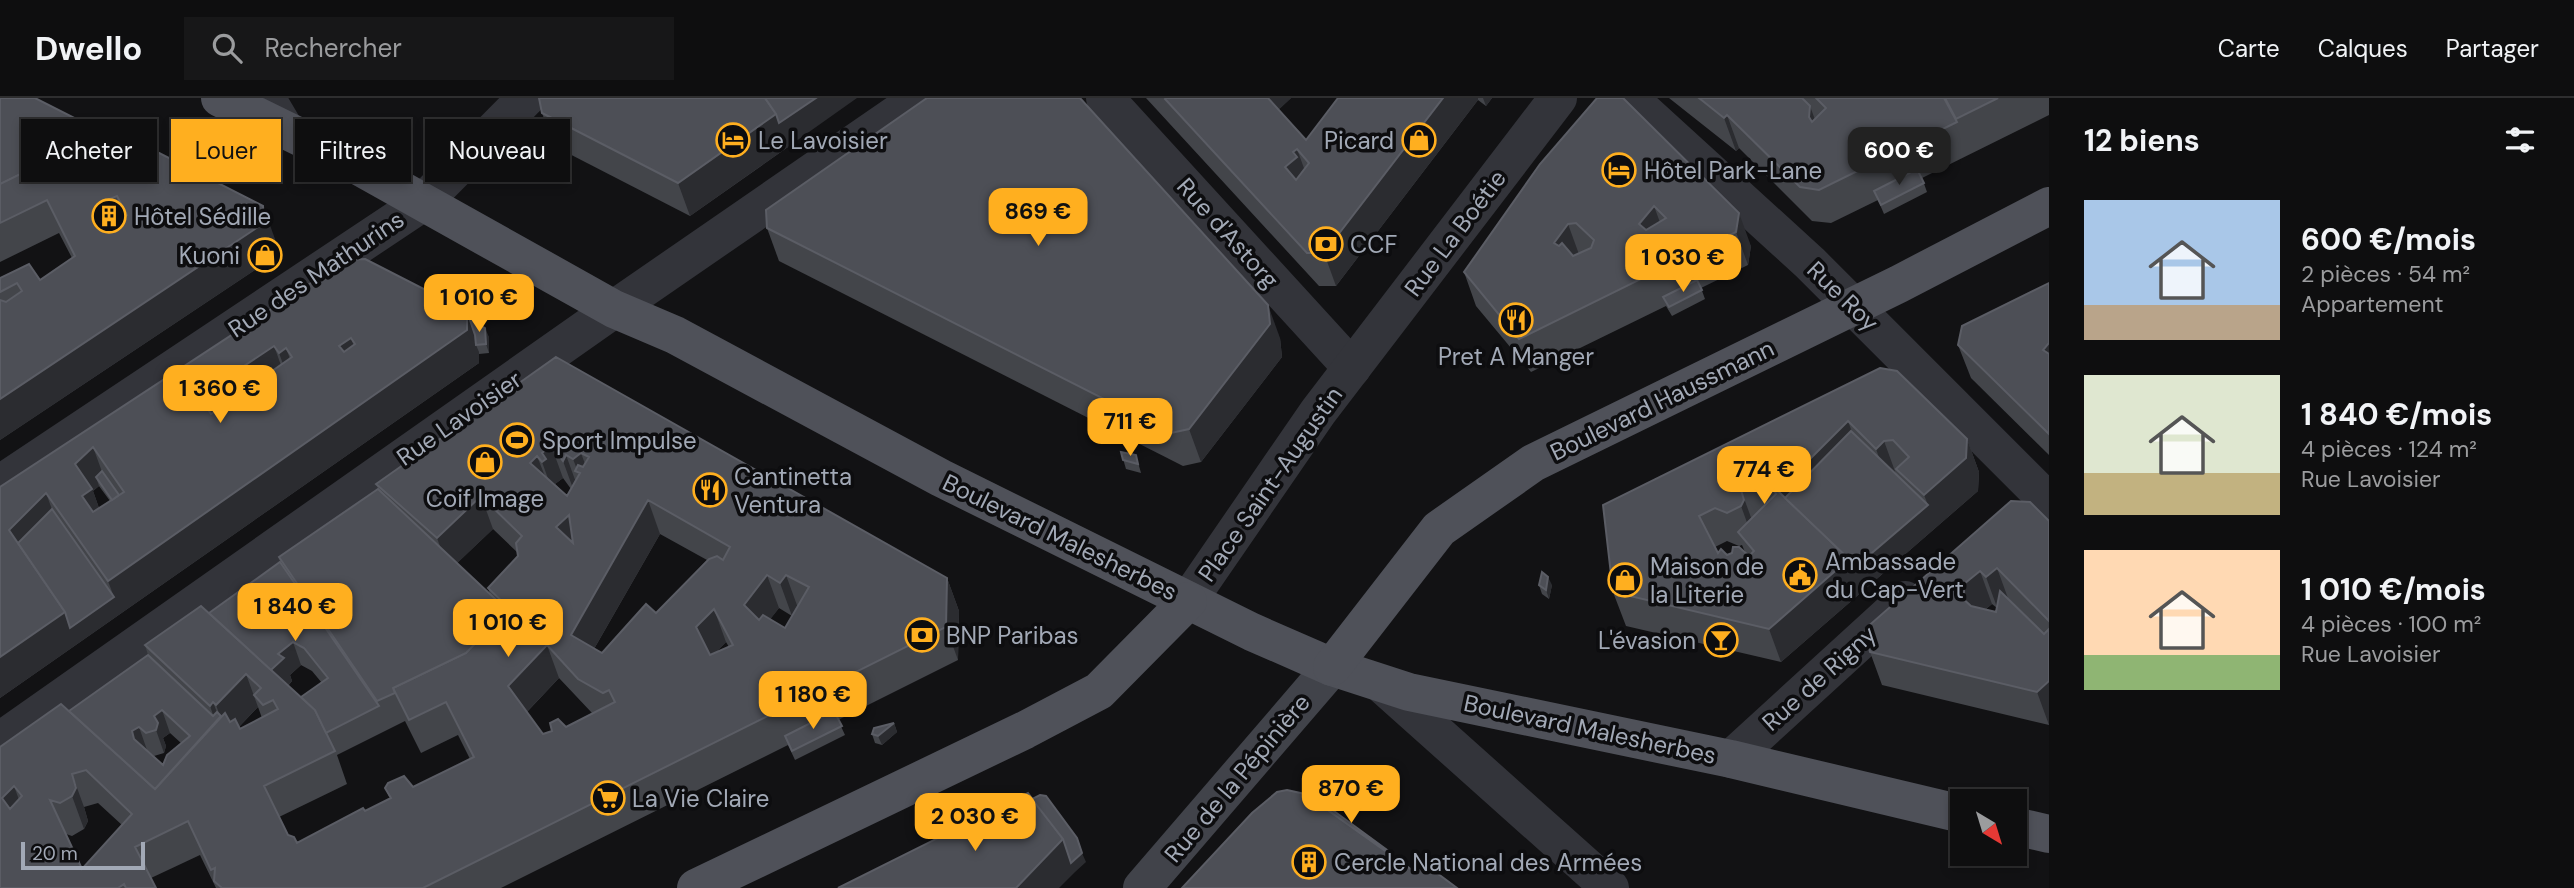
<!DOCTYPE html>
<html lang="fr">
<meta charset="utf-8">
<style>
:root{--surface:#0e0e0f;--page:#171718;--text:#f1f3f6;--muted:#9b9c9e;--line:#2e2e2f;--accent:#ffaf1f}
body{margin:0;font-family:"DM Sans",sans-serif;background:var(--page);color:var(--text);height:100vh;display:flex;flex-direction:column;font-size:26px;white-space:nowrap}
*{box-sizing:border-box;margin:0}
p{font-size:23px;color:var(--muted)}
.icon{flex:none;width:38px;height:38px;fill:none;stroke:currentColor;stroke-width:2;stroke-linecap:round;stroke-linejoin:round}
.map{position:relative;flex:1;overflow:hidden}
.details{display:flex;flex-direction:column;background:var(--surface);width:525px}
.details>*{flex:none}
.banner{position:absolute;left:21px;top:21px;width:665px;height:63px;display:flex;gap:14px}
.needle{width:46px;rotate:142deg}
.tools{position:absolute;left:1950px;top:691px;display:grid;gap:14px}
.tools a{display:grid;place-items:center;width:77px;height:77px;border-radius:0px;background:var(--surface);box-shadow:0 4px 10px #0003,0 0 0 2px var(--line);font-size:35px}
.scale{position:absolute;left:21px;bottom:18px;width:124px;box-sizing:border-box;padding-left:7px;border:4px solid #a2a9b6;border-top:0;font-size:19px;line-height:24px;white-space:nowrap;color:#a2a9b6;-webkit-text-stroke:5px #0d0d0f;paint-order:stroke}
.price{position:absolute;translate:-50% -60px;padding:0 16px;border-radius:14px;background:var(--accent);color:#111;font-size:23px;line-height:46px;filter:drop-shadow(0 2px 4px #0008)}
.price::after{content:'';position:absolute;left:50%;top:42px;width:21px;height:16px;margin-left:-10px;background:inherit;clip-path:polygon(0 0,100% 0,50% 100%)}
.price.selected{background:#222;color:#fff}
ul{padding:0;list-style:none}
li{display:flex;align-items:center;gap:21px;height:175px;padding:0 35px}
li span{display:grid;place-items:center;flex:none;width:196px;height:140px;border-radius:0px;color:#555}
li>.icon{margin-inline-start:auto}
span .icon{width:84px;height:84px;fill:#fffc;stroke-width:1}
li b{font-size:30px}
h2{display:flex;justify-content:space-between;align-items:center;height:84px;padding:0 35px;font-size:30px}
.chip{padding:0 24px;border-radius:0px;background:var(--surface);box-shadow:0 4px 10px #0003,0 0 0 2px var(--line);font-size:24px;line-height:63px}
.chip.selected{background:var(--accent);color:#111}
header{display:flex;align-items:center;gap:42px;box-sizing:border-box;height:98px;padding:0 35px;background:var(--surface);border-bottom:2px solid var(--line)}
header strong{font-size:33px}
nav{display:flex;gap:38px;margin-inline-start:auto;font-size:24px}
.search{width:490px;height:63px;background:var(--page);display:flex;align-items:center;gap:18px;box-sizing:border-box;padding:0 24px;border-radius:0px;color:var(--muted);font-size:26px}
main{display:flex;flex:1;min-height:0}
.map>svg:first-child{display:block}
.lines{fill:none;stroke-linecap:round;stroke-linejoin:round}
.service{stroke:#33343a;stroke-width:23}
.minor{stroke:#33343a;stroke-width:38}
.tertiary{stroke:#33343a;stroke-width:38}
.secondary{stroke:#41434a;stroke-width:38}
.primary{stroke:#4f5159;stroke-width:38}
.wall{fill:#43454a;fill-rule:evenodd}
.shaded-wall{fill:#2b2c30}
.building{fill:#4d4f56;stroke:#5b5d65;stroke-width:2;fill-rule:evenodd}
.labels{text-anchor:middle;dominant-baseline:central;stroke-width:7;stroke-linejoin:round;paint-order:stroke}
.poi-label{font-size:24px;fill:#a2a9b6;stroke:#0d0d0f;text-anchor:start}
.street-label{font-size:24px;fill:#a2a9b6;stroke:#0d0d0f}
</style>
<header>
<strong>Dwello</strong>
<div class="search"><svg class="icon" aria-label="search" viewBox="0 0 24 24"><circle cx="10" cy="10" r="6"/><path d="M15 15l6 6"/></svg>Rechercher</div>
<nav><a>Carte</a><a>Calques</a><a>Partager</a></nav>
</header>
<main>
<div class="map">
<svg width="2049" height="790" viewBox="0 0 2049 790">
<rect width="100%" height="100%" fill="#121214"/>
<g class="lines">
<!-- service -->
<path class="service" d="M275 0 294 32"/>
<!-- minor -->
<g class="minor">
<path d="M1105 0 1352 270"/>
<path d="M1629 0 1810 165 2049 404"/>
<path d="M0 386 422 105 526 0"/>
<path d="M1384 588 1610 790"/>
<path d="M0 643 614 211 920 0"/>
<path d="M1731 661 1905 502"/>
</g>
<!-- tertiary -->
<path class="tertiary" d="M1188 503 1318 314 1558 0"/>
<!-- secondary -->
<path class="secondary" d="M1142 790 1332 569"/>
<!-- primary -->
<g class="primary">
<path d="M220 0 353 65 614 211 675 237 941 380 1252 534 1332 569 1409 594 1731 661 1962 716"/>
<path d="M1332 569 1439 431 1533 365 1899 186 2049 108"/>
<path d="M2014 728 2049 736"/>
<path d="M696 790 1025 632 1099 593 1188 503"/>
</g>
</g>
<!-- wall -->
<g class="wall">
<path d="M0 0 275 141 276 158 0 342V180L40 182 72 160 59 135 0 164Z"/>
<path d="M1146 0H1291L1278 12 1306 42 1338 0H1492L1486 8 1478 2 1336 188H1319Z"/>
<path d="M1597 0 1751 148 1748 167 1701 190 1705 201 1672 218 1666 208 1531 274 1476 208 1464 174Z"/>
<path d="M1669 0H2049V17L1922 80 1927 94 1884 116 1878 102 1831 125 1812 123 1739 50 1736 53Z"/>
<path d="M542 15 788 49 690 118 554 48Z"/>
<path d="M767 130 1280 240 1282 259 1201 364 1183 368 779 163Z"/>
<path d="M346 162 467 213 470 222 489 239V255L479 256V254V265L0 600V389ZM99 388 110 403 99 410 93 393Z"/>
<path d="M2049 185V357L1971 280 1958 247Z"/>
<path d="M556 259 947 480 959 513 958 562 838 622 845 637 795 662 788 647 501 790H216L200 757 151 780 156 790H0V649L69 613 148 557 145 547 209 515 280 464 279 459 378 391 376 386ZM563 380 571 391 567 398 555 386ZM493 431 518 455V458L488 490 490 496 457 465ZM660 436 707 462 656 515 602 555 594 551ZM779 510 792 518 785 530 770 521ZM726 544 729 549 715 555ZM301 567 312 573 322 585 301 599 288 588 292 583 290 577ZM559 580 592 615 566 629 543 636 527 614ZM258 609 262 620 240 631 239 629ZM405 623 421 655 458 637 470 661 413 689 385 690 390 701 297 745 288 737 279 719 347 686 337 657ZM170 635 181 645 163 667 147 653V652L154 658 164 655 166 648 163 640ZM98 705 122 727 82 771 66 736 72 738 84 731 88 723 84 709Z"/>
<path d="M1880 270 1967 341 1979 374 1978 393 1781 564 1626 528 1613 494 1603 407ZM1727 443 1739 448 1742 447 1745 454 1727 457 1718 455 1715 449Z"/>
<path d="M1121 354 1136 357 1141 375 1126 371Z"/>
<path d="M2049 423V627L1882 587 1870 554ZM1992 506 1997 510 1996 514 1986 511Z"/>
<path d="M1539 487H1552L1549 501 1542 496Z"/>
<path d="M894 625 897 634 882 647 875 645 872 636Z"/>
</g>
<!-- shaded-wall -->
<g class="shaded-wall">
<path d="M816 0H857L690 118 678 85 776 16Z"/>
<path d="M1261 0H1291L1269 21Z"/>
<path d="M1443 0H1478V2L1336 188 1324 155Z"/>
<path d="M1483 0H1492L1486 8Z"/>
<path d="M1810 8 1822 41 1809 19Z"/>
<path d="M1727 17 1739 50 1736 53 1724 20Z"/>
<path d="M1297 51 1309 84 1297 102 1285 69 1293 54Z"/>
<path d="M263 108 275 141 276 158 0 342V301Z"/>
<path d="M1654 108 1666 141 1651 159 1639 126Z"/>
<path d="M1739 115 1751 148 1748 167 1736 134Z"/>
<path d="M1568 126 1580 159 1566 178 1554 145Z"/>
<path d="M1268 207 1280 240 1282 259 1201 364 1189 331Z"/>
<path d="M467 213 479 246 476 247 479 254V265L0 600V559L65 514 114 499 108 483Z"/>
<path d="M485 230 489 239V255L486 246Z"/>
<path d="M351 240 363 273 351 281 339 248Z"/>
<path d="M2049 245V268L2043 252Z"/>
<path d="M274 248 286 281 220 325 208 292Z"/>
<path d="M286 250 298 283 291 288 279 255Z"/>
<path d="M1848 323 1860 356 1798 418 1778 393Z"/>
<path d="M1967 341 1979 374 1978 393 1781 564 1769 531 1849 461 1928 407 1924 397Z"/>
<path d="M1884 343 1896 376 1888 384 1876 351Z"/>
<path d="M551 347 563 380 555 386 558 394 554 397 542 364V355Z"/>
<path d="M93 349 105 382 96 379 99 388 93 393 104 424 94 431 82 398 75 366Z"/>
<path d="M581 355 593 388 578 374 573 361Z"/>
<path d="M566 357 578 390 575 396 563 363Z"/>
<path d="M537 358 550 391 530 365Z"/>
<path d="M1741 392 1753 425V441L1741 408Z"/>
<path d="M46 395 58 428 24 462 9 432Z"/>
<path d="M481 398 493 431 449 473 437 440Z"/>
<path d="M648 402 660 436 583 570 571 537Z"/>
<path d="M569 417 581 450 568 462 556 429Z"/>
<path d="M1997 470 2009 503 1998 512 1986 479Z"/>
<path d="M1980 473 1992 506 1976 519 1960 498 1964 486Z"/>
<path d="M767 477 779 510 756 540 744 507Z"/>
<path d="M786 477 798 510 792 518 780 485Z"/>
<path d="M1548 479 1552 487 1549 501 1546 492Z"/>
<path d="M947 480 959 513 958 562 946 529Z"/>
<path d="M714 511 726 544 708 562 696 529Z"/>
<path d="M293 544 301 567 290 577 292 583 277 599 268 576 278 556Z"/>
<path d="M547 547 559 580 520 621 508 588Z"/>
<path d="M246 576 258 609 232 636 219 634 210 608 213 604 223 630 224 629 216 607Z"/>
<path d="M2049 583V627L2037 594Z"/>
<path d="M162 612 170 635 163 640 166 648 164 655 156 632 154 618Z"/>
<path d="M894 625 897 634 882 647 878 638Z"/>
<path d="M139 629 147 652 141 656 134 641 132 633Z"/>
<path d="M72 676 84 709 88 723 84 731 72 698Z"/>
<path d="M14 688 26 721 14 733 2 700Z"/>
<path d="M1063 741 1082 755 1086 764 1075 774 1059 790H1016Z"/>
</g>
<!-- building -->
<g class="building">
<path d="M0 0H35L104 35 0 86Z"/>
<path d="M539 0H765L776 16 678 85 542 15Z"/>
<path d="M765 0H816L779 25 776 16Z"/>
<path d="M927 0H1080L1268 207 1270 226 1189 331 1171 335 767 130 766 112Z"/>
<path d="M1166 0H1268L1306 42 1338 0H1443L1324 155H1307L1165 1ZM1297 51 1309 65 1296 82 1285 69 1297 59 1293 54Z"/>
<path d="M1597 0H1623L1739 115 1736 134 1519 241 1464 174 1540 66ZM1654 108 1666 120 1646 132 1639 126ZM1576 125 1594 142 1591 150 1573 158 1562 145 1559 148 1554 145 1568 126Z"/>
<path d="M1699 0H1802L1810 8 1809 19 1812 24 1826 10 1816 0H1944L1957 24 1819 92 1800 89 1727 17 1724 20Z"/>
<path d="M1945 0H1998L1956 21Z"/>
<path d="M112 31 263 108 264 125 0 301V202L6 204 22 193 17 185 0 194V180L29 166 40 182 75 158 47 102 0 125V86ZM117 98 127 117 113 124 102 104Z"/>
<path d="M1917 71 1924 85 1881 107 1874 93Z"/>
<path d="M365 161 467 213V232L108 483 46 395 9 432 65 514 0 559V389L346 162ZM351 240 355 246 344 254 339 248ZM274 248 279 255 286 250 292 259 211 316 197 294 208 292ZM93 349 124 394 93 414 82 398 92 391 75 366Z"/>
<path d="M1697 182 1702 192 1669 209 1663 199Z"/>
<path d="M2049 185V245L2043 252 2049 256V336L1958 247 1962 228Z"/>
<path d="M470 222 485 230 486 246 476 247 475 237Z"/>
<path d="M556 259 947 480 946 529 423 790H222L214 783 215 770 211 772 188 723 135 749 156 790H126L124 786 118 790H0V649L61 606 155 691 225 615 230 624 235 621 240 631 278 611 273 602 263 607 254 597 261 590 246 576 216 607 213 604 210 608 145 547 201 508 315 612 335 653 264 688 288 737 294 739 297 745 363 710 365 713 391 700 385 690 388 685 404 678 413 689 474 659 446 604 409 622 393 590 466 555 509 510 488 490 518 458 516 445 522 438 481 398 437 440 376 386ZM551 347 563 363 566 357 573 361 581 355 589 359 583 369 578 367 575 373 580 375 567 398 530 365 537 358 542 364 546 361 542 355ZM648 402 730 449 723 462 717 458 709 461 656 515 646 506 602 555 571 537ZM569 417 573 445 556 429ZM767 477 780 485 786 477 809 489 785 530 763 517 759 522 744 507ZM714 511 733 547 710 557 696 529ZM547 547 578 581 603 595 609 592 615 604 566 629 558 621 550 625 552 633 543 636 508 588ZM86 672 132 716 82 771 50 702 60 705 72 698 76 690 72 676ZM14 688 22 698 10 711 2 700Z"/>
<path d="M1880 270 1897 273 1967 341 1966 360 1924 397 1896 371 1909 359 1893 342 1884 343 1876 351 1848 323 1778 393 1849 461 1769 531 1613 494 1603 407ZM1768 379 1776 396 1738 434 1754 453 1749 458 1739 449H1733L1732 455 1727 457 1721 451 1718 455 1699 418 1715 410 1727 415 1741 408 1744 402 1741 392Z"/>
<path d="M1851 333 1928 407 1853 471 1849 461 1785 400Z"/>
<path d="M1121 354 1136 357 1138 366 1123 362Z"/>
<path d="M102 373 119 397 112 402 96 379Z"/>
<path d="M378 391 507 512 466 555 393 590 395 595 377 603 279 459Z"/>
<path d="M2011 403 2030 404 2049 423V523L1997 470 1986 479 1980 473 1964 486V495L1960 498 1971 508 1996 514 2000 493 2044 536 2049 531V583L2037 594 1870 554 1865 531Z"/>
<path d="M52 411 114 499 70 530 65 514 18 445Z"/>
<path d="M280 464 379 608 326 635 315 612 301 599 328 580 304 550 293 544 278 556 284 560 271 572 209 515Z"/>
<path d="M1542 474 1548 479 1546 492 1539 487Z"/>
<path d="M148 557 213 618 217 614 221 618 155 691 69 613ZM162 612 190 638 167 657 163 667 134 641 132 633 139 629 146 635 156 632 158 625 154 618Z"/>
<path d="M834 613 842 628 792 653 785 638Z"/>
<path d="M894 625 878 638 872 636 874 630Z"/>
<path d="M1287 692 1305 696 1415 774 1422 764 1457 790H1182L1252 715 1277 694Z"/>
<path d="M1028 695 1063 741 1016 790H838Z"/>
<path d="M1040 697 1046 698 1077 740 1082 755 1071 765 1063 741 1032 701Z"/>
<path d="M1318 705H1323L1390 754 1389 755Z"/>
</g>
<!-- icons -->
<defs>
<symbol id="hotel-ring" viewBox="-11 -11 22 22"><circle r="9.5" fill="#0d0d0f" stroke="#ffaf1f" stroke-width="1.5"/><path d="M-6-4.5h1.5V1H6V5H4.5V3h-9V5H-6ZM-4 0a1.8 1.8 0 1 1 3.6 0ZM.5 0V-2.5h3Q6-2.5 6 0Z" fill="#ffaf1f"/></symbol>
<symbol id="shop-ring" viewBox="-11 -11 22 22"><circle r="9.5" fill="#0d0d0f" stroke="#ffaf1f" stroke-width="1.5"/><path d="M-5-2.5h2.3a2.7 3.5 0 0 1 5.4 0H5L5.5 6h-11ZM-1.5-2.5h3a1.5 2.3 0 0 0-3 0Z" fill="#ffaf1f"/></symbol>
<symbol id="building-ring" viewBox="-11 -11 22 22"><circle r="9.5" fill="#0d0d0f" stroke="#ffaf1f" stroke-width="1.5"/><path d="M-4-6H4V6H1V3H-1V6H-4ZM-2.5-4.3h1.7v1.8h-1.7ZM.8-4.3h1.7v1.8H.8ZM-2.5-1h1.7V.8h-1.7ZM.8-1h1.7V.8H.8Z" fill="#ffaf1f"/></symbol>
<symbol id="bank-ring" viewBox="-11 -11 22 22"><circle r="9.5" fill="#0d0d0f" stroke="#ffaf1f" stroke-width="1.5"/><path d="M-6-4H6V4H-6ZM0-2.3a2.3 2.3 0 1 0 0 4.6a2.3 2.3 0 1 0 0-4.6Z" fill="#ffaf1f"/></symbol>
<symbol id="restaurant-ring" viewBox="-11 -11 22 22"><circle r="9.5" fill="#0d0d0f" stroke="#ffaf1f" stroke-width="1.5"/><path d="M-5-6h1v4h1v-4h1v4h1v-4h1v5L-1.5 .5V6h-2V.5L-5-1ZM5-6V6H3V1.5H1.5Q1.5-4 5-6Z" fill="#ffaf1f"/></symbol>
<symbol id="stadium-ring" viewBox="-11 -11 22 22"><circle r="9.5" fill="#0d0d0f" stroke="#ffaf1f" stroke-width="1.5"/><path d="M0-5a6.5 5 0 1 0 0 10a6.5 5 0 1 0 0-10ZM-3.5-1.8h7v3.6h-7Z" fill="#ffaf1f"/></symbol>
<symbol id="civic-ring" viewBox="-11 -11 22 22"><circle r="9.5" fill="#0d0d0f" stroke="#ffaf1f" stroke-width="1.5"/><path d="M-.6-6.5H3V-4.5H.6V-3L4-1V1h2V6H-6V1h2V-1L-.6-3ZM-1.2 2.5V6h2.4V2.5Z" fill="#ffaf1f"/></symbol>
<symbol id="bar-ring" viewBox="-11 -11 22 22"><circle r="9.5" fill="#0d0d0f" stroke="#ffaf1f" stroke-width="1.5"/><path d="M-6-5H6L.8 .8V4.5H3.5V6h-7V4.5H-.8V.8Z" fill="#ffaf1f"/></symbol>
<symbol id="supermarket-ring" viewBox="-11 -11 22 22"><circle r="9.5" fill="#0d0d0f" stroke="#ffaf1f" stroke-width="1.5"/><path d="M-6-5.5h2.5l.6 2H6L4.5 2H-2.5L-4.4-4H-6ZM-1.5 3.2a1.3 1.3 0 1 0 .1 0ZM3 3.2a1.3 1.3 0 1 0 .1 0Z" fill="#ffaf1f"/></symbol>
</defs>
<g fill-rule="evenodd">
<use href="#hotel-ring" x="714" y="23" width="38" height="38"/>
<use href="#shop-ring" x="1400" y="23" width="38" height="38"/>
<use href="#hotel-ring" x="1600" y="53" width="38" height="38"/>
<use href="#building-ring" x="90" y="99" width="38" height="38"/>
<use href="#bank-ring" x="1307" y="127" width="38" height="38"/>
<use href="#shop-ring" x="246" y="138" width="38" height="38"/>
<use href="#restaurant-ring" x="1497" y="203" width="38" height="38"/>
<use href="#stadium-ring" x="498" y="323" width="38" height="38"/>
<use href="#shop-ring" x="466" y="345" width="38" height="38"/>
<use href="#restaurant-ring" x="691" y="373" width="38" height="38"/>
<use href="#civic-ring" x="1781" y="458" width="38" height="38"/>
<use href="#shop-ring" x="1606" y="463" width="38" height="38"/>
<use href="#bank-ring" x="903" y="518" width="38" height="38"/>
<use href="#bar-ring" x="1702" y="523" width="38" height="38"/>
<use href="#supermarket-ring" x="589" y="681" width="38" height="38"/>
<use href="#building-ring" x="1290" y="745" width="38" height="38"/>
</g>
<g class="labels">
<!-- poi labels -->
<g class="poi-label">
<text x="758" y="42">Le Lavoisier</text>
<text x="1394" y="42" text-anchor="end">Picard</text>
<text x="1644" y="72">Hôtel Park-Lane</text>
<text x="134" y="118">Hôtel Sédille</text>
<text x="1350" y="146">CCF</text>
<text x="240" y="157" text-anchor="end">Kuoni</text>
<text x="1516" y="258" text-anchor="middle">Pret A Manger</text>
<text x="542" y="342">Sport Impulse</text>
<text x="734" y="378">Cantinetta<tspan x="734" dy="28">Ventura</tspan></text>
<text x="485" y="400" text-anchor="middle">Coif Image</text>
<text x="1825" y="463">Ambassade<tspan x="1825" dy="28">du Cap-Vert</tspan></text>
<text x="1650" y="468">Maison de<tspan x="1650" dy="28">la Literie</tspan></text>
<text x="946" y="537">BNP Paribas</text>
<text x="1696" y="542" text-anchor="end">L'évasion</text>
<text x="632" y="700">La Vie Claire</text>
<text x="1334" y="764">Cercle National des Armées</text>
</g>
<!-- street labels -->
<g class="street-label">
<text transform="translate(1228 135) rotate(48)">Rue d'Astorg</text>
<text transform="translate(1455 135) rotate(-53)">Rue La Boétie</text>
<text transform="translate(316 176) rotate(-34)">Rue des Mathurins</text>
<text transform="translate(1843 198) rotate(44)">Rue Roy</text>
<text transform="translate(1662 302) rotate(-26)">Boulevard Haussmann</text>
<text transform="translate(459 320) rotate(-35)">Rue Lavoisier</text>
<text transform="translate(1270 386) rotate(-55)">Place Saint-Augustin</text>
<text transform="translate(1060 439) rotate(26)">Boulevard Malesherbes</text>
<text transform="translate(1819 580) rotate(-42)">Rue de Rigny</text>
<text transform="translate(1590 631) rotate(12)">Boulevard Malesherbes</text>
<text transform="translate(1237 680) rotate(-50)">Rue de la Pépinière</text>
</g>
</g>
</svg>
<div class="tools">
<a><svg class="needle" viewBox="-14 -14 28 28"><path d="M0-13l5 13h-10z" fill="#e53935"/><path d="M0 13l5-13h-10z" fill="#9b9c9e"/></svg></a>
</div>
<div class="scale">20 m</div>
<b class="price selected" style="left:1899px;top:89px">600 €</b>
<b class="price" style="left:1038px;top:150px">869 €</b>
<b class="price" style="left:1683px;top:196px">1 030 €</b>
<b class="price" style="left:479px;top:236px">1 010 €</b>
<b class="price" style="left:220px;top:327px">1 360 €</b>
<b class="price" style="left:1130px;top:360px">711 €</b>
<b class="price" style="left:1764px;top:408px">774 €</b>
<b class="price" style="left:295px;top:545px">1 840 €</b>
<b class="price" style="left:508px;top:561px">1 010 €</b>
<b class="price" style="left:813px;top:633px">1 180 €</b>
<b class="price" style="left:1351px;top:727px">870 €</b>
<b class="price" style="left:975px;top:755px">2 030 €</b>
<div class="banner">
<a class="chip">Acheter</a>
<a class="chip selected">Louer</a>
<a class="chip">Filtres</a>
<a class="chip">Nouveau</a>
</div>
</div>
<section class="details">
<h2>12 biens<svg class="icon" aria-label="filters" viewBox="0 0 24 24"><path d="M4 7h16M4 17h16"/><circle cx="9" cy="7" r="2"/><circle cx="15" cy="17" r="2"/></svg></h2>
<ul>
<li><span style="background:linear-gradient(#a9c7e8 75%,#b9a48a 0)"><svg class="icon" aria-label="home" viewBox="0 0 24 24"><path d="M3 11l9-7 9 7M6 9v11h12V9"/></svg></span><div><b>600 €/mois</b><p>2 pièces · 54 m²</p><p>Appartement</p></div></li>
<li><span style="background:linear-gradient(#dfe7d0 70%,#c2b280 0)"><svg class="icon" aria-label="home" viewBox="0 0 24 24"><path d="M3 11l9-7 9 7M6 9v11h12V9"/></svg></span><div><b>1 840 €/mois</b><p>4 pièces · 124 m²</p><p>Rue Lavoisier</p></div></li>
<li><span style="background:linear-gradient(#ffd9b3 75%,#8fb573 0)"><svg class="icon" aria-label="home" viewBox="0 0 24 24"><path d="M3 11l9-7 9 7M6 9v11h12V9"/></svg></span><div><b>1 010 €/mois</b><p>4 pièces · 100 m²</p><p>Rue Lavoisier</p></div></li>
</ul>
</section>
</main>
